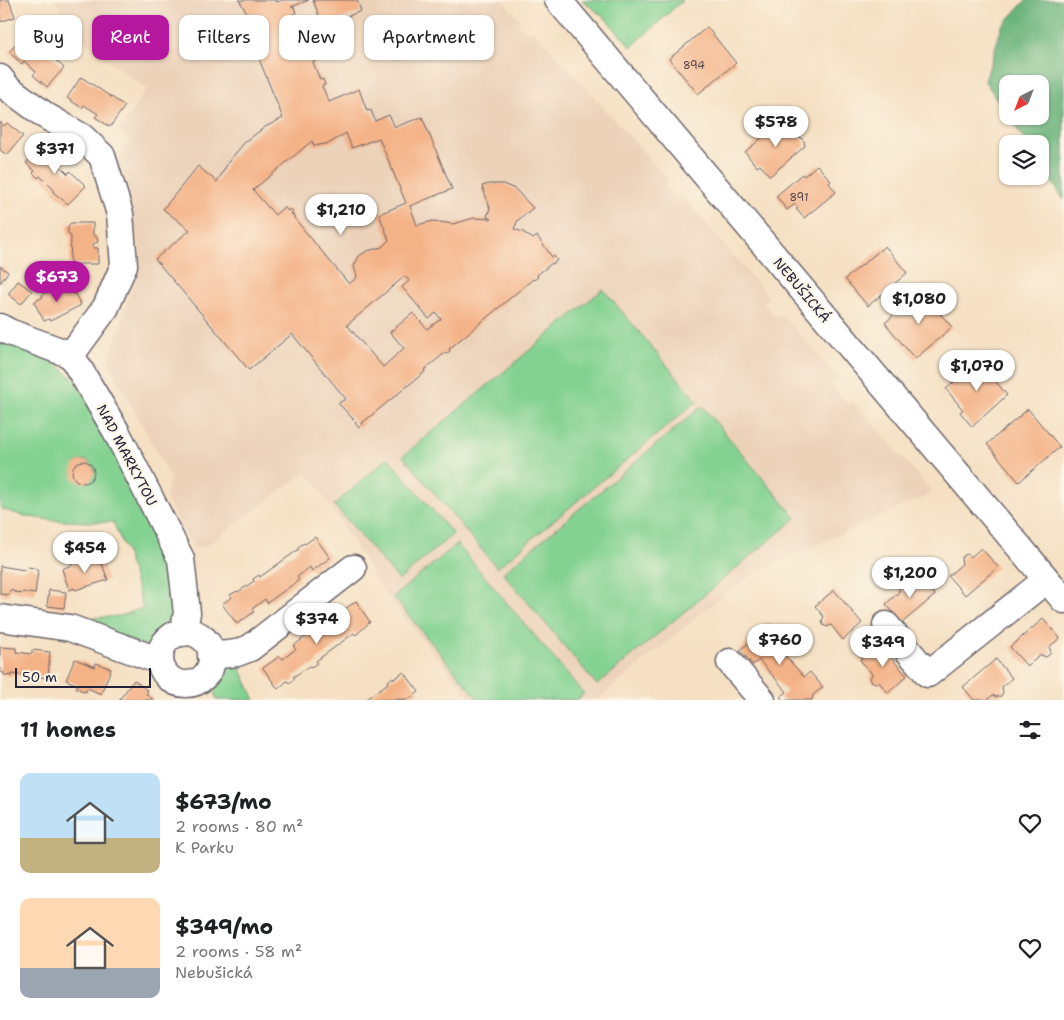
<!DOCTYPE html>
<meta charset="utf-8">
<style>
:root{--surface:#fff;--page:#f6f6f6;--text:#202124;--muted:#757577;--accent:#b5179e}
body{margin:0;font-family:"Shantell Sans",sans-serif;background:var(--page);color:var(--text);height:100vh;display:flex;flex-direction:column;font-size:19px;white-space:nowrap}
*{box-sizing:border-box;margin:0}
p{font-size:16px;color:var(--muted)}
.icon{flex:none;width:28px;height:28px;fill:none;stroke:currentColor;stroke-width:2;stroke-linecap:round;stroke-linejoin:round}
.map{position:relative;height:700px;overflow:hidden}
.details{display:flex;flex-direction:column;background:var(--surface);flex:1}
.details>*{flex:none}
.banner{position:absolute;left:15px;top:15px;width:500px;height:45px;display:flex;gap:10px}
.needle{width:32px;rotate:222deg}
.controls{position:absolute;left:999px;top:75px;display:grid;gap:10px}
.controls a{display:grid;place-items:center;width:50px;height:50px;border-radius:10px;background:var(--surface);box-shadow:0 1px 4px #0004;font-size:25px}
.scale{position:absolute;left:15px;bottom:12px;width:136px;box-sizing:border-box;padding-left:5px;border:2px solid #22223b;border-top:0;font-size:14px;line-height:18px;white-space:nowrap;color:#22223b;-webkit-text-stroke:4px #fcf5e5;paint-order:stroke}
.price{position:absolute;translate:-50% -42px;padding:0 11px;border-radius:18px;background:#fff;color:#222;font-size:16px;line-height:32px;filter:drop-shadow(0 1px 2px #0008)}
.price::after{content:'';position:absolute;left:50%;top:30px;width:15px;height:11px;margin-left:-8px;background:inherit;clip-path:polygon(0 0,100% 0,50% 100%)}
.price.selected{background:var(--accent);color:#fff}
ul{padding:0;list-style:none}
li{display:flex;align-items:center;gap:15px;height:125px;padding:0 20px}
li span{display:grid;place-items:center;flex:none;width:140px;height:100px;border-radius:10px;color:#555}
li>.icon{margin-inline-start:auto}
span .icon{width:60px;height:60px;fill:#fffc;stroke-width:1}
li b{font-size:21px}
h2{display:flex;justify-content:space-between;align-items:center;height:60px;padding:0 20px;font-size:21px}
.pill{padding:0 18px;border-radius:10px;background:var(--surface);box-shadow:0 1px 4px #0004;font-size:18px;line-height:45px}
.pill.selected{background:var(--accent);color:#fff}
.map>svg:first-child{display:block}
.built{fill:#ecd2b9}
.green{fill:#84d292;stroke:#537a66;fill-rule:evenodd}
.forest{fill:#6bb47c;stroke:#466b5c}
.building{fill:#f4b287;fill-rule:evenodd}
.lines{fill:none;stroke-linecap:round;stroke-linejoin:round}
.minor-casing{stroke:#6c646b;stroke-width:29}
.minor{stroke:#fff;stroke-width:26}
.labels{text-anchor:middle;dominant-baseline:central;stroke-width:4;stroke-linejoin:round;paint-order:stroke}
.number-label{font-size:11px;fill:#56464e}
.street-label{font-size:14px;fill:#22223b;stroke:#fcf5e5}
</style>
<div class="map">
<svg width="1064" height="700" viewBox="0 0 1064 700">
<rect width="100%" height="100%" fill="#fcf5e5"/>
<filter id="ink" filterUnits="userSpaceOnUse"><feTurbulence type="fractalNoise" baseFrequency=".02" numOctaves="2"/><feDisplacementMap in="SourceGraphic" scale="10" xChannelSelector="R" yChannelSelector="G"/><feConvolveMatrix kernelMatrix="1 2 1 2 8 2 1 2 1" color-interpolation-filters="sRGB"/></filter>
<filter id="wash" filterUnits="userSpaceOnUse"><feTurbulence type="fractalNoise" baseFrequency=".0096" numOctaves="4" result="noise"/><feDisplacementMap in="SourceGraphic" scale="20" xChannelSelector="R" yChannelSelector="G"/><feGaussianBlur stdDeviation="1.12" result="paint"/><feColorMatrix in="noise" values="0 0 0 0 0 0 0 0 0 0 0 0 0 0 0 0 0 1.4 0 .05"/><feComposite in="paint" operator="in"/></filter>
<g filter="url(#wash)">
<rect width="100%" height="100%" fill="#f5e0c3"/>
<!-- built -->
<path class="built" d="M56 0H502L520 19 518 23 522 29 525 31 535 32 668 179 665 187 673 198 683 197 768 296 763 303 777 318 783 315 838 379 832 386 847 404 853 401 933 493 757 571 706 609 598 700H472L387 597 315 482 306 472 205 547H193L166 498 170 476 108 362 139 266 140 247 118 177 117 158 130 140 118 132 147 89 95 51 70 25Z"/>
<!-- green -->
<g class="green">
<path d="M582 0H683L631 47 605 18Z"/>
<path d="M603 289 697 401 497 568 403 456Z"/>
<path d="M0 338 56 363 78 383 176 571 174 623 162 638 154 643 143 645 93 626 91 618 120 616 143 608 126 552 113 522C79 522 31 522 0 508ZM82 460 88 461 95 470C92 485 77 487 72 473L76 463Z"/>
<path d="M702 406 796 518 597 685 503 573Z"/>
<path d="M388 458 453 534 399 580 334 505Z"/>
<path d="M457 544 584 694 577 700H479L393 597Z"/>
<path d="M237 661 255 700H217C207 677 217 669 237 661Z"/>
</g>
<!-- forest -->
<path class="forest" d="M1026 0H1064V200L1040 164V144H1027L1008 116H1040V84H1008L1007 115 985 81 1002 26Z"/>
<g id="blocks">
<!-- building -->
<g class="building">
<path d="M0 0H9L15 17 0 22Z"/>
<path d="M239 0H275L277 2 282 0H309L291 7H294L296 13 293 14 301 32 303 31 306 37 303 39 310 56 313 55 316 61 313 62 320 80 323 79 325 85 322 86 329 102 359 89 367 111 371 110 375 121 389 115 395 127 422 117 452 189 410 206 417 225 433 221 453 224 474 218 491 219 487 217 490 208 482 186 489 184H503L515 189 533 208 518 220 514 229 523 232 533 239 537 236 552 257 554 256 557 260 553 264 552 263 537 275 538 277 534 280 533 279 449 349 450 351 446 354 445 353 424 370 425 372 421 375 362 423 363 424 359 428 355 423 356 422 338 403 346 399 292 334 249 370 155 259 190 230 163 209 198 166 217 182 229 161 245 142 265 127 283 118 248 32 256 29ZM346 133 352 148 379 138 406 203 379 214 389 240 382 247 367 251 359 256 354 266 357 277 349 284 294 218V216L291 214 293 211 290 209 288 211 284 207 275 215 253 190 312 141 314 146 330 143ZM405 276 409 281 402 287 429 319 436 313 441 319 427 329 413 313 390 332 404 348 383 367 347 325Z"/>
<path d="M313 0H357L361 11 323 26Z"/>
<path d="M707 27 736 63 698 94 669 59Z"/>
<path d="M26 33 64 68 47 87 33 75 36 72 24 61 22 64 9 52Z"/>
<path d="M81 77 125 106 110 127 95 117 98 114 84 105 82 108 67 98Z"/>
<path d="M783 120 787 122 796 136H799L804 141 805 146 770 176 760 165 757 167 745 152Z"/>
<path d="M0 122 4 126 7 123 23 136 7 155 0 150Z"/>
<path d="M44 144 59 160 56 162 68 174 70 171 86 186 68 204 53 192 54 190 40 176 38 178 33 173 35 171 26 163Z"/>
<path d="M817 165 831 181 829 183 836 192 804 218 796 209 798 208 795 204 787 210 776 196 802 174 804 176Z"/>
<path d="M71 223H93V235L97 237 98 242 93 244V248H98V264H70L71 236 68 233V226Z"/>
<path d="M885 246 907 273 868 306 845 279Z"/>
<path d="M0 266 8 272 0 283Z"/>
<path d="M18 281 32 291 21 304 8 294Z"/>
<path d="M69 283 81 305 50 321 49 319 44 321 34 302 43 297 42 295 49 291 50 293Z"/>
<path d="M930 291 939 303 934 307 952 327 915 359 885 323 913 298 916 303Z"/>
<path d="M981 357 994 374 991 376 1007 395 972 427 960 412 963 410 946 389 959 378 961 380 967 374 964 371Z"/>
<path d="M1028 409 1060 447 1019 482 987 444Z"/>
<circle cx="83" cy="472" r="11"/>
<path d="M315 537 330 558 312 571 310 567 297 577 299 580 267 603 265 599 252 609 254 612 237 624 222 604 232 597 230 595 237 591 238 592 254 581 253 579 259 575 260 577 299 549 298 547 304 543 305 544Z"/>
<path d="M981 548 998 567 965 595 948 576 962 564 961 559 963 556 967 554 971 557Z"/>
<path d="M99 556 108 580 75 590 74 588 69 590 62 569 72 565 71 563 78 561 79 563Z"/>
<path d="M0 566 25 570 28 567 34 568 38 571 35 594 23 592 21 594 10 590 9 595 0 594Z"/>
<path d="M919 576 935 595 902 623 886 604 899 592V585L903 583 909 584Z"/>
<path d="M49 590 66 592 64 608 47 606Z"/>
<path d="M834 590 862 623 843 640 831 625 827 627 823 625 822 620 824 617 815 606Z"/>
<path d="M356 601 370 622 356 635 354 633 316 661 317 663 311 667 310 666 293 677 295 679 289 683 287 681 278 689 263 668 280 656 283 659 296 649 293 646 325 623 327 626 334 622 341 617 338 614Z"/>
<path d="M1043 619 1060 638 1049 647 1051 652 1049 655 1046 657 1041 655 1027 666 1010 647Z"/>
<path d="M770 624 783 639 776 645 804 677 810 672 823 687 813 695 812 700H783L780 697 787 692 759 660 753 665 740 650 750 642V638L756 633H760Z"/>
<path d="M879 643 907 676 888 693 879 682 875 683 871 681 870 679 872 674 860 660Z"/>
<path d="M0 647 16 648V652L32 654V650L50 652 48 678 12 674V676L4 675V673L0 672Z"/>
<path d="M75 659 95 667 96 663 111 669 101 694 87 688 86 692 76 688 78 685 66 680Z"/>
<path d="M996 659 1012 678 1002 687 1003 692 1001 696 996 697 993 695 987 700H974L963 687Z"/>
<path d="M404 672 419 692 409 699 365 700 388 683 387 682 393 677 394 679Z"/>
<path d="M134 680 148 691 146 694 154 700H119Z"/>
</g>
</g>
</g>
<g filter="url(#ink)">
<use href="#blocks" fill-opacity="0" stroke="#6c646b" stroke-width="1"/>
<g class="lines">
<defs>
<g id="minor">
<path d="M558 0 1064 600"/>
<path d="M0 78 8 88 46 116 82 137 102 156 120 214 124 265 106 307 71 355"/>
<path d="M0 327 9 332 71 355 116 431 181 559 187 613 183 633"/>
<path d="M0 618 70 628 160 661"/>
<path d="M886 625 928 674 1046 580"/>
<circle cx="186" cy="658" r="26"/>
<path d="M211 656 237 653 250 648 353 568"/>
<path d="M730 662 762 700"/>
</g>
</defs>
<!-- minor casing -->
<use href="#minor" class="minor-casing"/>
<!-- minor -->
<use href="#minor" class="minor"/>
</g>
</g>
<g class="labels">
<!-- number labels -->
<g class="number-label">
<text x="694" y="65">894</text>
<text x="799" y="197">891</text>
</g>
<!-- street labels -->
<g class="street-label">
<text transform="translate(802 290) rotate(50)">NEBUŠICKÁ</text>
<text transform="translate(127 455) rotate(62)">NAD MARKYTOU</text>
</g>
</g>
</svg>
<div class="controls">
<a><svg class="needle" viewBox="-14 -14 28 28"><path d="M0-13l5 13h-10z" fill="#e53935"/><path d="M0 13l5-13h-10z" fill="#757577"/></svg></a>
<a><svg class="icon" aria-label="layers" viewBox="0 0 24 24"><path d="M12 4l9 5-9 5-9-5zM3 14l9 5 9-5"/></svg></a>
</div>
<div class="scale">50 m</div>
<b class="price" style="left:776px;top:148px">$578</b>
<b class="price" style="left:55px;top:175px">$371</b>
<b class="price" style="left:341px;top:236px">$1,210</b>
<b class="price selected" style="left:57px;top:303px">$673</b>
<b class="price" style="left:919px;top:325px">$1,080</b>
<b class="price" style="left:977px;top:392px">$1,070</b>
<b class="price" style="left:85px;top:574px">$454</b>
<b class="price" style="left:910px;top:599px">$1,200</b>
<b class="price" style="left:317px;top:645px">$374</b>
<b class="price" style="left:780px;top:666px">$760</b>
<b class="price" style="left:883px;top:668px">$349</b>
<div class="banner">
<a class="pill">Buy</a>
<a class="pill selected">Rent</a>
<a class="pill">Filters</a>
<a class="pill">New</a>
<a class="pill">Apartment</a>
</div>
</div>
<section class="details">
<h2>11 homes<svg class="icon" aria-label="filters" viewBox="0 0 24 24"><path d="M4 7h16M4 17h16"/><circle cx="9" cy="7" r="2"/><circle cx="15" cy="17" r="2"/></svg></h2>
<ul>
<li><span style="background:linear-gradient(#bfe0f5 65%,#c2b280 0)"><svg class="icon" aria-label="home" viewBox="0 0 24 24"><path d="M3 11l9-7 9 7M6 9v11h12V9"/></svg></span><div><b>$673/mo</b><p>2 rooms · 80 m²</p><p>K Parku</p></div><svg class="icon" aria-label="heart" viewBox="0 0 24 24"><path d="M12 20l-8-8c-3-5 5-10 8-4 3-6 11-1 8 4z"/></svg></li>
<li><span style="background:linear-gradient(#ffd9b3 70%,#9aa5b1 0)"><svg class="icon" aria-label="home" viewBox="0 0 24 24"><path d="M3 11l9-7 9 7M6 9v11h12V9"/></svg></span><div><b>$349/mo</b><p>2 rooms · 58 m²</p><p>Nebušická</p></div><svg class="icon" aria-label="heart" viewBox="0 0 24 24"><path d="M12 20l-8-8c-3-5 5-10 8-4 3-6 11-1 8 4z"/></svg></li>
</ul>
</section>
